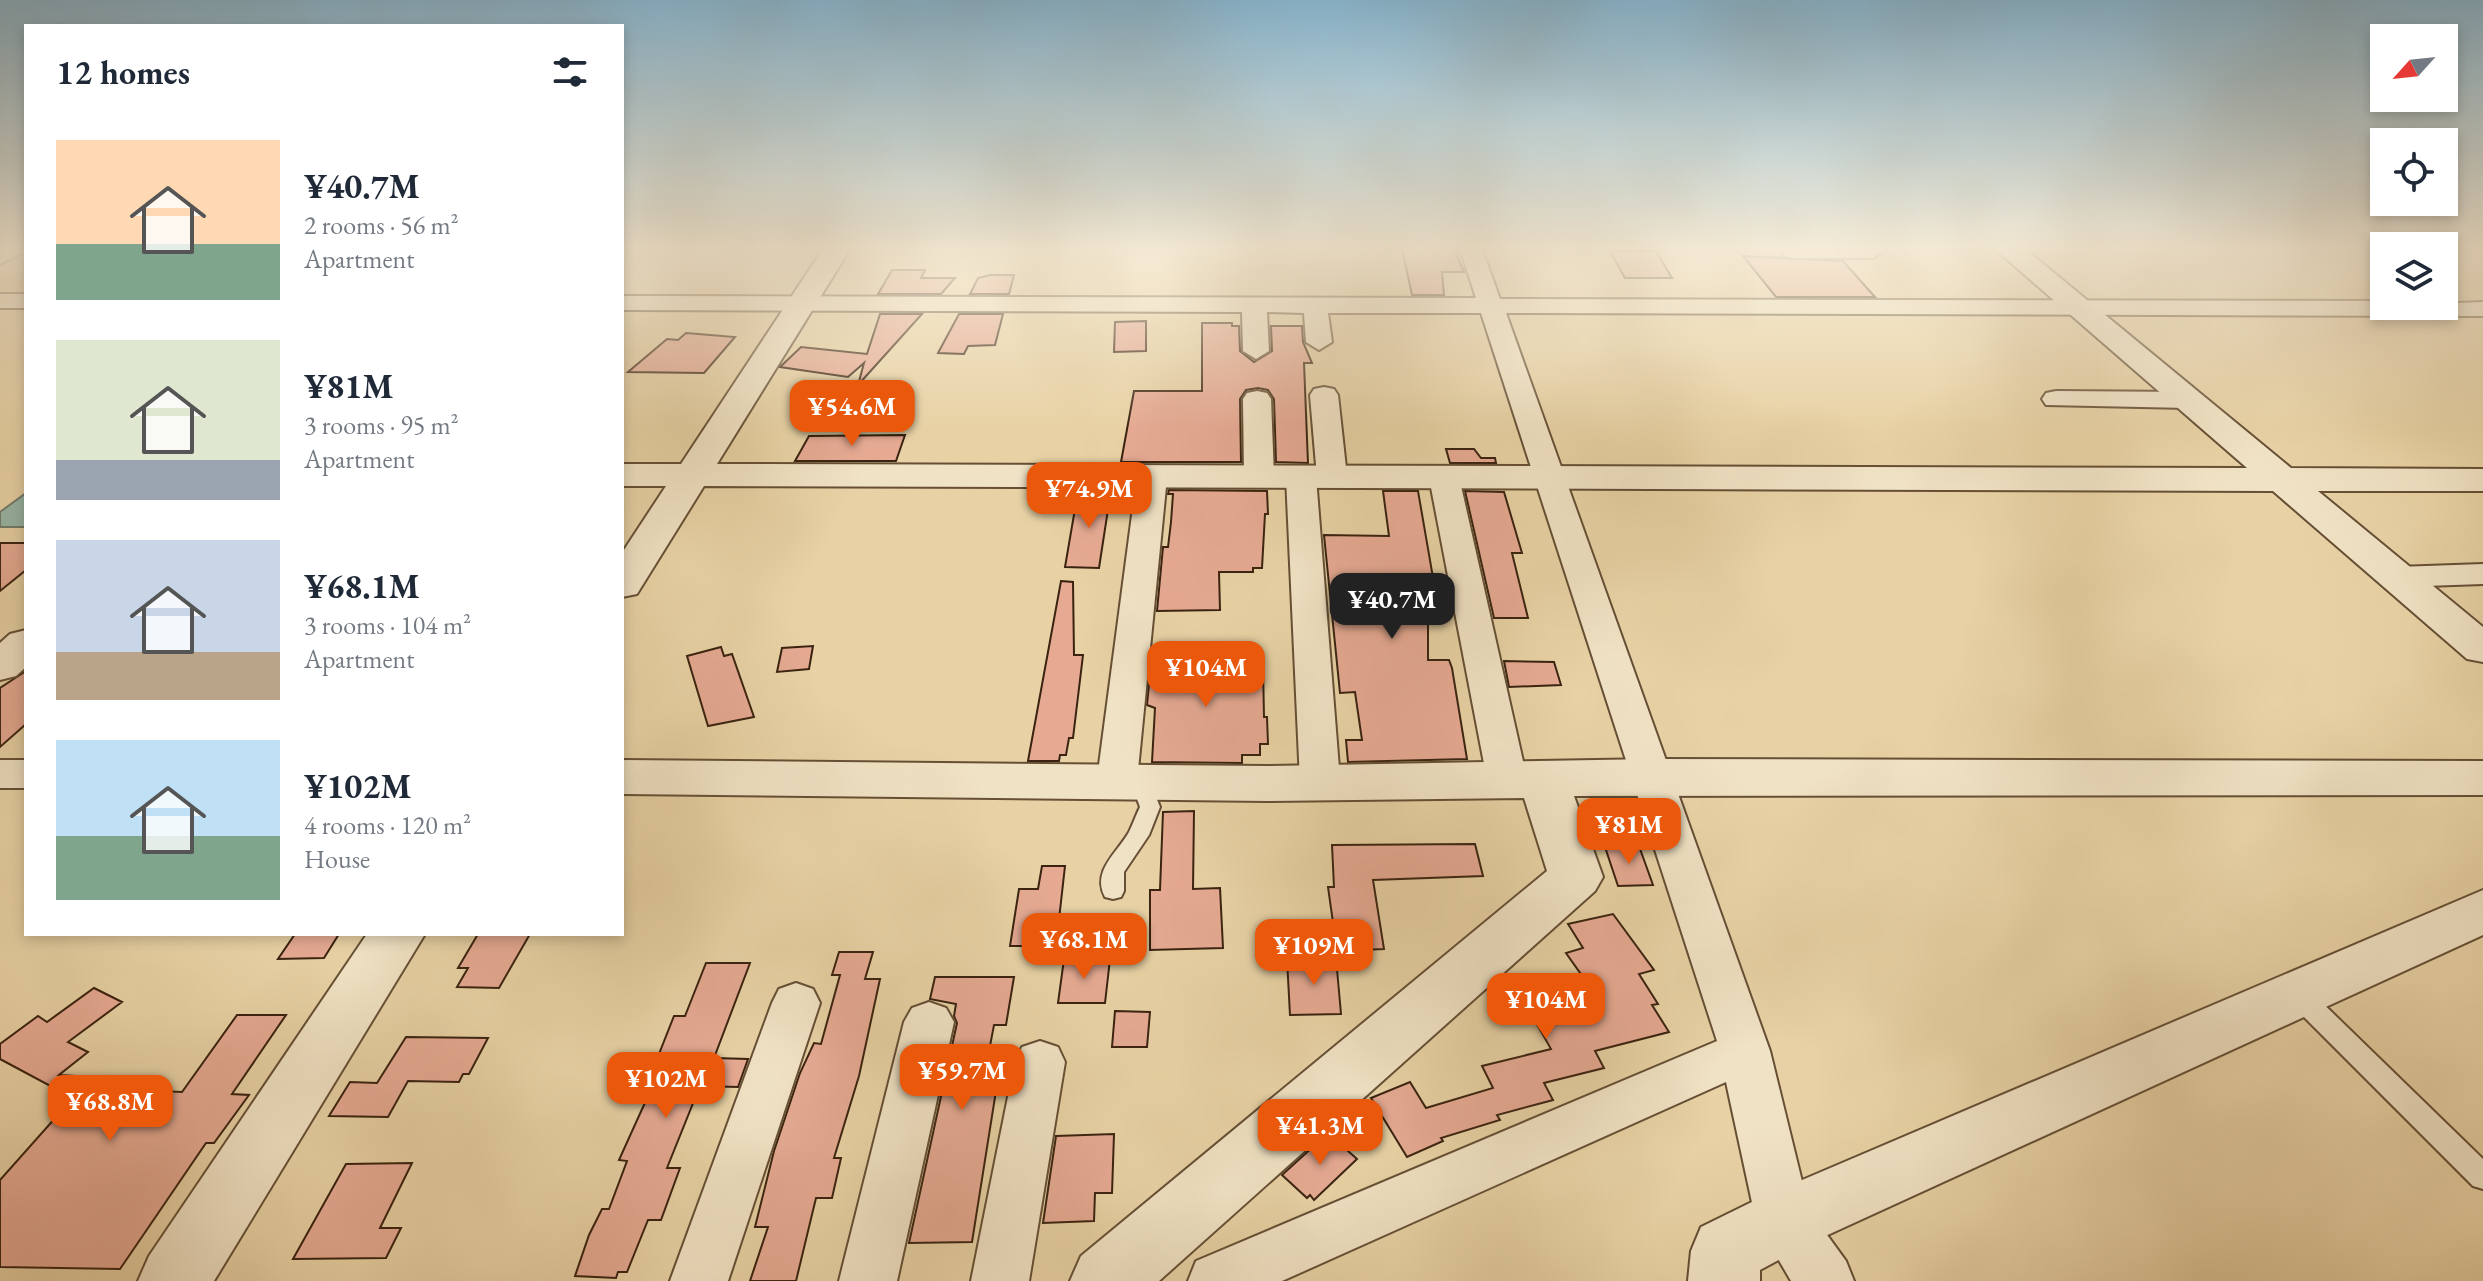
<!DOCTYPE html>
<meta charset="utf-8">
<style>
:root{--surface:#fff;--page:#f6f6f7;--text:#1f2937;--muted:#747a83;--accent:#ea580c}
body{margin:0;font-family:"EB Garamond",serif;background:var(--page);color:var(--text);height:100vh;display:flex;flex-direction:column;font-size:30px;white-space:nowrap}
*{box-sizing:border-box;margin:0}
p{font-size:26px;color:var(--muted)}
.icon{flex:none;width:44px;height:44px;fill:none;stroke:currentColor;stroke-width:2;stroke-linecap:round;stroke-linejoin:round}
.map{position:relative;flex:1;overflow:hidden}
.drawer{position:absolute;left:24px;top:24px;width:600px;height:912px;display:flex;flex-direction:column;background:var(--surface);border-radius:0px;box-shadow:0 4px 12px #0003}
.drawer>*{flex:none}
.needle{width:52px;rotate:243deg}
.tools{position:absolute;left:2370px;top:24px;display:grid;gap:16px}
.tools a{display:grid;place-items:center;width:88px;height:88px;border-radius:0px;background:var(--surface);box-shadow:0 4px 12px #0003;font-size:40px}
.price{position:absolute;translate:-50% -68px;padding:0 18px;border-radius:16px;background:var(--accent);color:#fff;font-size:26px;line-height:52px;filter:drop-shadow(0 2px 4px #0008)}
.price::after{content:'';position:absolute;left:50%;top:48px;width:24px;height:18px;margin-left:-12px;background:inherit;clip-path:polygon(0 0,100% 0,50% 100%)}
.price.selected{background:#222;color:#fff}
ul{padding:0;list-style:none}
li{display:flex;align-items:center;gap:24px;height:200px;padding:0 32px}
li span{display:grid;place-items:center;flex:none;width:224px;height:160px;border-radius:0px;color:#555}
li>.icon{margin-inline-start:auto}
span .icon{width:96px;height:96px;fill:#fffc;stroke-width:1}
li b{font-size:34px}
h2{display:flex;justify-content:space-between;align-items:center;height:96px;padding:0 32px;font-size:34px}
.map>svg:first-child{display:block}
.water{fill:#97b7a9;stroke:#727c6c;stroke-width:2}
.building{fill:#e6aa93;stroke:#3a2310;stroke-width:2}
.lines{fill:none;stroke-linecap:round;stroke-linejoin:round}
.service-casing{stroke:#664f35;stroke-width:4}
.minor-casing{stroke:#664f35;stroke-width:4}
.tertiary-casing{stroke:#664f35;stroke-width:4}
.service{fill:#f0e2c4;fill-rule:evenodd}
.minor{fill:#f0e2c4;fill-rule:evenodd}
.tertiary{fill:#f0e2c4;fill-rule:evenodd}
</style>
<div class="map">
<svg width="2483" height="1281" viewBox="0 0 2483 1281">
<rect width="100%" height="100%" fill="#e8d2a5"/>
<filter id="stains"><feTurbulence type="fractalNoise" baseFrequency=".0025" numOctaves="4"/><feColorMatrix values="0 0 0 0 .2 0 0 0 0 .09 0 0 0 0 .02 0 0 0 .5 -.17"/></filter>
<radialGradient id="worn" r=".72"><stop offset=".6" stop-color="#630" stop-opacity="0"/><stop offset="1" stop-color="#630" stop-opacity=".3"/></radialGradient>
<!-- water -->
<path class="water" d="M26 493V527H0V512Z"/>
<!-- building -->
<g class="building">
<path d="M1402 249H1454L1464 272H1442L1444 295H1412Z"/>
<path d="M1610 251H1656L1672 278H1625Z"/>
<path d="M1743 256 1843 261 1875 297H1776Z"/>
<path d="M892 270H925L921 278H955L941 294H878Z"/>
<path d="M990 275H1014L1009 294H970L978 278Z"/>
<path d="M880 314H922L858 385 864 363 848 377 780 367 801 347 867 354Z"/>
<path d="M959 314H1003L995 345 968 346 964 354 938 353Z"/>
<path d="M1146 321V351L1114 352 1115 322Z"/>
<path d="M1202 323H1232V326H1239L1240 351 1254 362 1272 351 1271 326H1302L1303 342 1312 363H1304L1308 463 1276 462 1274 399 1268 390 1258 388 1246 390 1240 399 1241 462H1121L1134 391H1202Z"/>
<path d="M686 333 735 337 704 373 628 372 667 339 678 340Z"/>
<path d="M905 435 896 461H795L809 436Z"/>
<path d="M1446 449H1474L1481 458H1495L1496 463H1450Z"/>
<path d="M1084 490H1111L1099 568 1065 567 1076 503 1082 500Z"/>
<path d="M1169 490 1267 491 1268 514H1265L1262 568H1253V572H1219L1220 610 1157 611 1163 547H1168L1171 522 1173 494H1168Z"/>
<path d="M1383 491H1418L1440 618H1428V660H1449L1452 668 1467 759 1348 762 1346 740H1362L1355 692 1340 693 1324 535 1389 536Z"/>
<path d="M1465 491 1504 492 1522 553H1512L1528 618H1494Z"/>
<path d="M0 543H26V570L0 591Z"/>
<path d="M1061 581 1073 582 1074 655H1083L1073 738H1069L1066 755H1060L1059 761H1028Z"/>
<path d="M813 646 809 669 777 672 782 648Z"/>
<path d="M721 647 724 656 732 654 754 717 708 726 687 656Z"/>
<path d="M1152 654H1234L1233 666 1263 667 1264 717H1267L1268 744H1260V755H1242V763L1152 762 1155 708 1147 705Z"/>
<path d="M1504 661 1554 662 1561 685 1509 687Z"/>
<path d="M26 671V724L0 747V688Z"/>
<path d="M1194 811 1193 889 1220 888 1223 948 1150 950V890H1160L1163 812Z"/>
<path d="M1475 844 1483 876 1373 880 1384 949 1337 951 1328 887H1334L1332 845Z"/>
<path d="M1639 846 1653 885 1618 886 1605 847Z"/>
<path d="M1042 866H1065L1056 946H1010L1019 889H1038Z"/>
<path d="M1613 914 1654 970 1639 974 1658 1004 1652 1005 1669 1032 1595 1051 1604 1068 1544 1083 1553 1100 1497 1115 1500 1120 1441 1138 1443 1141 1407 1157 1371 1098 1410 1082 1426 1108 1493 1088 1482 1066 1551 1049 1525 1003 1590 987 1566 953 1583 948 1568 924Z"/>
<path d="M295 934H339L324 958 278 959Z"/>
<path d="M478 934H530L499 988 457 987 468 968H458Z"/>
<path d="M839 952H873L865 979H880L859 1076 834 1158H841L832 1198H816L796 1281H750L768 1227H755L774 1151 800 1073 814 1043 821 1044 840 975H832Z"/>
<path d="M1336 958 1341 1014 1290 1015 1287 959Z"/>
<path d="M1064 959H1110L1105 1003H1058Z"/>
<path d="M706 963H750L714 1058 748 1059 738 1087 700 1086 667 1168H680L661 1220H648L627 1272H618L616 1278 575 1276 589 1235 602 1209H609L627 1161 619 1160 648 1096 642 1097 674 1016H685Z"/>
<path d="M935 977H1014L1006 1025H994L985 1072H999L972 1242 909 1243 957 1023 954 1016 956 1004 930 999Z"/>
<path d="M94 988 122 1002 68 1042 88 1052 59 1075 125 1079 117 1089 182 1092 237 1015H286L232 1094 249 1095 214 1143H206L120 1269 0 1267V1180L73 1098 0 1059V1044L38 1016 47 1022Z"/>
<path d="M1115 1011 1150 1012 1147 1047H1112Z"/>
<path d="M406 1037 488 1038 469 1074H463L459 1082 408 1081 388 1117 329 1116 350 1082 377 1083Z"/>
<path d="M1328 1133 1357 1159 1314 1200 1310 1195 1307 1198 1282 1175Z"/>
<path d="M1114 1134 1112 1193H1095L1094 1221 1043 1223 1056 1136Z"/>
<path d="M412 1163 380 1228H401L386 1258 293 1259 346 1164Z"/>
</g>
<g class="lines">
<defs>
<g id="service">
<path d="M1140 773 1147 775 1160 807 1149 835 1124 872V891L1121 897 1113 899 1105 897C1091 871 1118 852 1129 832 1133 824 1136 815 1140 807L1130 780 1133 775Z"/>
<path d="M2299 986 2308 989 2483 1159V1189L2473 1186 2290 1003 2287 996 2290 989Z"/>
</g>
<g id="minor">
<path d="M0 249H26V251L0 264Z"/>
<path d="M1460 249H1482L1500 299 2384 301V306L2483 302V316L1506 313 1770 1051 1809 1210 1846 1261 1854 1281H1791L1756 1221 1726 1082 1282 1281H1188L1196 1261 1717 1041 1481 313H1328L1332 342 1319 350 1306 342 1304 313 1267 312 1269 351 1256 359 1243 351 1242 312 622 310V296L1476 298Z"/>
<path d="M1782 249H1883L1884 251 1873 258H1792L1784 256Z"/>
<rect x="0" y="294" width="26" height="14"/>
<path d="M1324 387 1334 389 1338 395 1347 477 1343 483H1321L1317 477 1310 395 1314 389Z"/>
<path d="M1257 391 1267 393 1271 399 1274 477 1270 483H1248L1244 477 1243 399 1247 393Z"/>
<path d="M2056 391 2188 392 2198 394 2202 400 2198 406 2188 408 2046 405 2042 399 2046 393Z"/>
<path d="M1152 468 1163 471 1167 477 1137 780 1131 790 1117 794 1103 790 1097 780 1137 477 1141 471Z"/>
<path d="M1301 468 1312 471 1316 477 1340 781 1334 791 1320 795 1306 791 1300 781 1286 477 1290 471Z"/>
<path d="M1444 468 1455 471 1459 477 1527 779 1521 789 1507 793 1493 789 1487 779 1429 477 1433 471Z"/>
<path d="M2483 564V584L2397 587 2385 584 2380 577 2385 570 2397 567Z"/>
<rect x="0" y="760" width="26" height="28"/>
<path d="M796 983 813 989 820 1003 728 1281H670L772 1003 779 989Z"/>
<path d="M929 1002 946 1008 954 1022 897 1281H839L904 1022 912 1008Z"/>
<path d="M1040 1041 1058 1047 1065 1062 1029 1281H971L1015 1062 1022 1047Z"/>
</g>
<g id="tertiary">
<path d="M823 249H850L717 464 2247 468 1995 249H2025L2291 468 2483 469V491H2318L2483 627V662L2467 659 2273 491 704 486 637 594 622 597V553L666 486H622V464H681Z"/>
<path d="M26 630V667L16 676 0 680V643L10 634Z"/>
<path d="M1654 759 2483 761V795L1574 796 1603 877 1595 891 1159 1281H1070L1081 1256 1547 871 1524 798 1267 801 622 794V760L1267 766Z"/>
<path d="M2483 890V935L1808 1244 1760 1270V1281H1688L1691 1251 1701 1227 1760 1198Z"/>
<path d="M367 934H425L214 1281H138L149 1256Z"/>
</g>
</defs>
<!-- service casing -->
<use href="#service" class="service-casing"/>
<!-- minor casing -->
<use href="#minor" class="minor-casing"/>
<!-- tertiary casing -->
<use href="#tertiary" class="tertiary-casing"/>
<!-- service -->
<use href="#service" class="service"/>
<!-- minor -->
<use href="#minor" class="minor"/>
<!-- tertiary -->
<use href="#tertiary" class="tertiary"/>
</g>
<!-- sky -->
<linearGradient id="sky" x2="0" y2="1"><stop stop-color="#87b5cf"/><stop offset="0.58" stop-color="#f5ebd6"/><stop offset="1" stop-color="#f5ebd6" stop-opacity="0"/></linearGradient>
<rect width="2483" height="428" fill="url(#sky)"/>
<rect width="100%" height="100%" filter="url(#stains)"/>
<rect width="100%" height="100%" fill="url(#worn)"/>
</svg>
<div class="tools">
<a><svg class="needle" viewBox="-14 -14 28 28"><path d="M0-13l5 13h-10z" fill="#e53935"/><path d="M0 13l5-13h-10z" fill="#747a83"/></svg></a>
<a><svg class="icon" aria-label="locate" viewBox="0 0 24 24"><circle cx="12" cy="12" r="6"/><path d="M12 2v4M12 18v4M2 12h4M18 12h4"/></svg></a>
<a><svg class="icon" aria-label="layers" viewBox="0 0 24 24"><path d="M12 4l9 5-9 5-9-5zM3 14l9 5 9-5"/></svg></a>
</div>
<b class="price" style="left:852px;top:448px">¥54.6M</b>
<b class="price" style="left:1089px;top:530px">¥74.9M</b>
<b class="price selected" style="left:1392px;top:641px">¥40.7M</b>
<b class="price" style="left:1206px;top:709px">¥104M</b>
<b class="price" style="left:1629px;top:866px">¥81M</b>
<b class="price" style="left:1084px;top:981px">¥68.1M</b>
<b class="price" style="left:1314px;top:987px">¥109M</b>
<b class="price" style="left:1546px;top:1041px">¥104M</b>
<b class="price" style="left:962px;top:1112px">¥59.7M</b>
<b class="price" style="left:666px;top:1120px">¥102M</b>
<b class="price" style="left:110px;top:1143px">¥68.8M</b>
<b class="price" style="left:1320px;top:1167px">¥41.3M</b>
<section class="drawer">
<h2>12 homes<svg class="icon" aria-label="filters" viewBox="0 0 24 24"><path d="M4 7h16M4 17h16"/><circle cx="9" cy="7" r="2"/><circle cx="15" cy="17" r="2"/></svg></h2>
<ul>
<li><span style="background:linear-gradient(#ffd9b3 65%,#7fa58c 0)"><svg class="icon" aria-label="home" viewBox="0 0 24 24"><path d="M3 11l9-7 9 7M6 9v11h12V9"/></svg></span><div><b>¥40.7M</b><p>2 rooms · 56 m²</p><p>Apartment</p></div></li>
<li><span style="background:linear-gradient(#dfe7d0 75%,#9aa5b1 0)"><svg class="icon" aria-label="home" viewBox="0 0 24 24"><path d="M3 11l9-7 9 7M6 9v11h12V9"/></svg></span><div><b>¥81M</b><p>3 rooms · 95 m²</p><p>Apartment</p></div></li>
<li><span style="background:linear-gradient(#c9d6e8 70%,#b9a48a 0)"><svg class="icon" aria-label="home" viewBox="0 0 24 24"><path d="M3 11l9-7 9 7M6 9v11h12V9"/></svg></span><div><b>¥68.1M</b><p>3 rooms · 104 m²</p><p>Apartment</p></div></li>
<li><span style="background:linear-gradient(#bfe0f5 60%,#7fa58c 0)"><svg class="icon" aria-label="home" viewBox="0 0 24 24"><path d="M3 11l9-7 9 7M6 9v11h12V9"/></svg></span><div><b>¥102M</b><p>4 rooms · 120 m²</p><p>House</p></div></li>
</ul>
</section>
</div>
